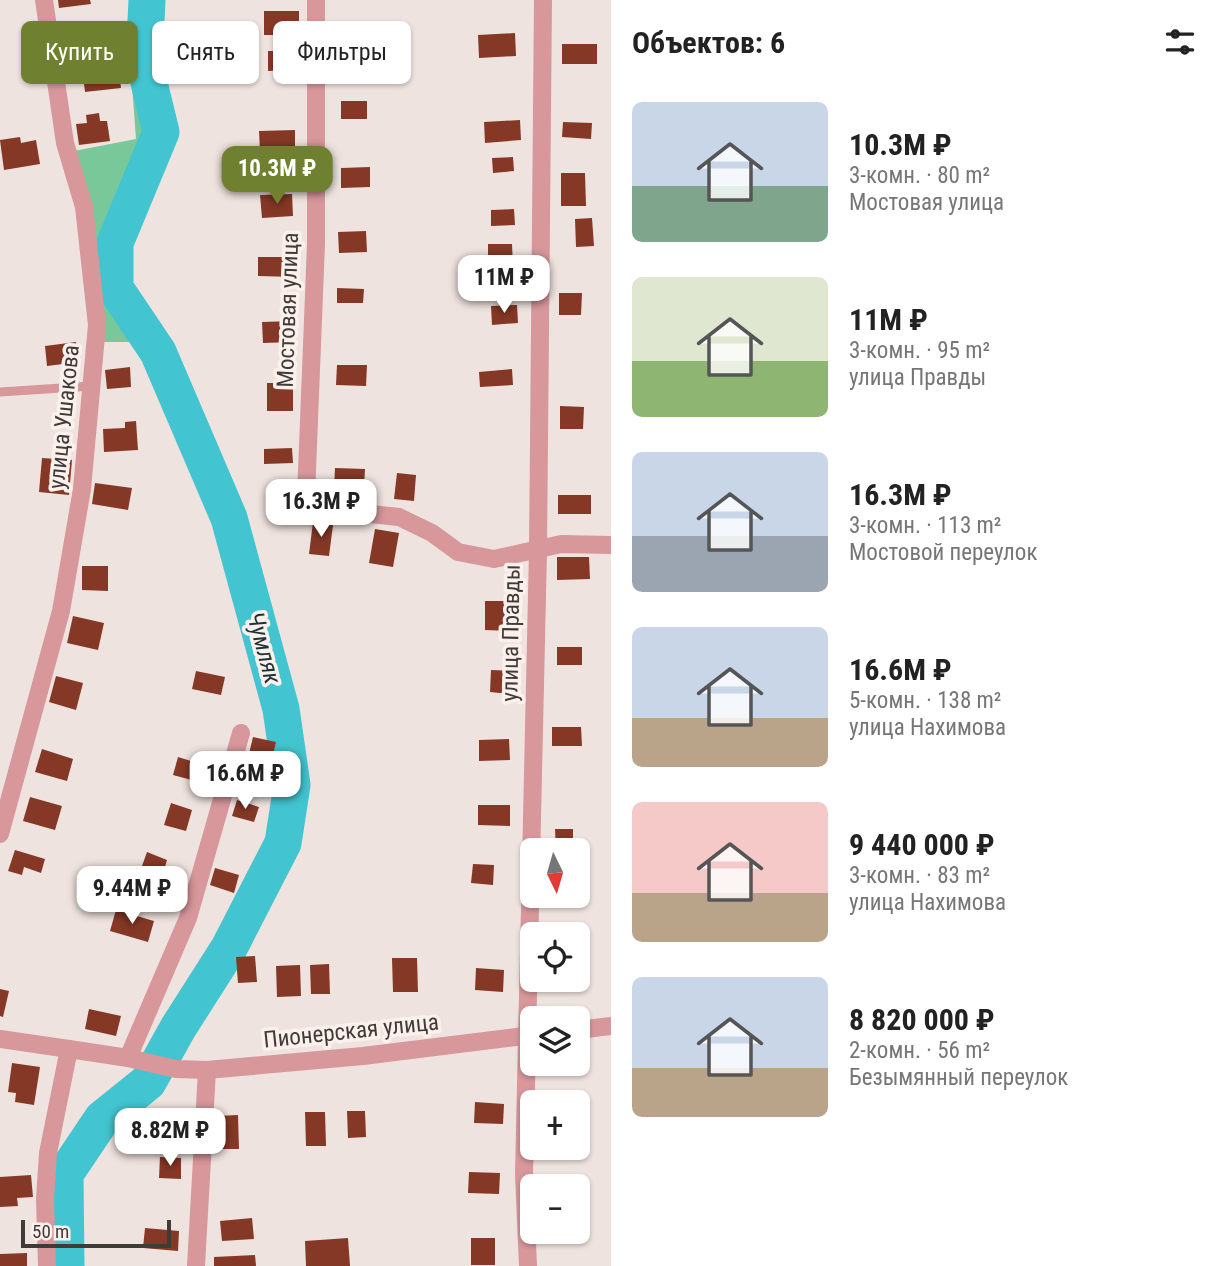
<!DOCTYPE html>
<html lang="ru">
<meta charset="utf-8">
<style>
:root{--surface:#fff;--page:#f6f6f6;--text:#222;--muted:#767676;--accent:#6f8131}
body{margin:0;font-family:"Roboto Condensed",sans-serif;background:var(--page);color:var(--text);height:100vh;display:flex;flex-direction:column;font-size:26px;white-space:nowrap}
*{box-sizing:border-box;margin:0}
p{font-size:23px;color:var(--muted)}
.icon{flex:none;width:38px;height:38px;fill:none;stroke:currentColor;stroke-width:2;stroke-linecap:round;stroke-linejoin:round}
.map{position:relative;flex:1;overflow:hidden}
.panel{display:flex;flex-direction:column;background:var(--surface);width:609px}
.panel>*{flex:none}
.top-card{position:absolute;left:21px;top:21px;width:485px;height:63px;display:flex;gap:14px}
.needle{width:46px;rotate:175deg}
.tools{position:absolute;left:520px;top:838px;display:grid;gap:14px}
.tools a{display:grid;place-items:center;width:70px;height:70px;border-radius:10px;background:var(--surface);box-shadow:0 2px 5px #0004;font-size:35px}
.scale{position:absolute;left:21px;bottom:18px;width:150px;box-sizing:border-box;padding-left:7px;border:4px solid #3f3b39;border-top:0;font-size:19px;line-height:24px;white-space:nowrap;color:#3f3b39;-webkit-text-stroke:5px #fcf0ec;paint-order:stroke}
.price{position:absolute;translate:-50% -60px;padding:0 16px;border-radius:14px;background:#fff;color:#222;font-size:23px;line-height:46px;filter:drop-shadow(0 2px 4px #0008)}
.price::after{content:'';position:absolute;left:50%;top:42px;width:21px;height:16px;margin-left:-10px;background:inherit;clip-path:polygon(0 0,100% 0,50% 100%)}
.price.on{background:var(--accent);color:#fff}
ul{padding:0;list-style:none}
li{display:flex;align-items:center;gap:21px;height:175px;padding:0 21px}
li span{display:grid;place-items:center;flex:none;width:196px;height:140px;border-radius:10px;color:#555}
li>.icon{margin-inline-start:auto}
span .icon{width:84px;height:84px;fill:#fffc;stroke-width:1}
li b{font-size:30px}
h2{display:flex;justify-content:space-between;align-items:center;height:84px;padding:0 21px;font-size:30px}
.chip{padding:0 24px;border-radius:10px;background:var(--surface);box-shadow:0 2px 5px #0004;font-size:24px;line-height:63px}
.chip.on{background:var(--accent);color:#fff}
main{display:flex;flex:1;min-height:0}
.map>svg:first-child{display:block}
.green{fill:#78c89a}
.lines{fill:none;stroke-linecap:round;stroke-linejoin:round}
.river{stroke:#42c5d0;stroke-width:37}
.building{fill:#863826}
.lane{stroke:#d7979b;stroke-width:9}
.street{stroke:#d7979b;stroke-width:18}
.labels{text-anchor:middle;dominant-baseline:central;stroke-width:7;stroke-linejoin:round;paint-order:stroke}
.street-label{font-size:23px;fill:#3f3b39;stroke:#fcf0ec}
.water-label{font-size:24px;font-style:italic;fill:#1d3436;stroke:#fcf0ec}
</style>
<main>
<div class="map">
<svg width="611" height="1266" viewBox="0 0 611 1266">
<rect width="100%" height="100%" fill="#efe3df"/>
<!-- green -->
<path class="green" d="M132 85 157 131 110 240V298L135 342H103L74 151 136 139Z"/>
<g class="lines">
<!-- river -->
<path class="river" d="M66 1266 65 1174 102 1119 148 1082 178 1028 229 948 283 843 292 785 281 709 229 518 158 352 115 288V243L161 132 144 62 147 0"/>
</g>
<!-- building -->
<g class="building">
<path d="M58 0H90L91 4 59 8Z"/>
<rect x="264" y="11" width="35" height="24"/>
<path d="M515 33 516 56 479 58 478 35Z"/>
<path d="M357 36 391 37V58H357Z"/>
<rect x="562" y="44" width="35" height="20"/>
<path d="M268 51H295V70L268 71Z"/>
<path d="M97 65V73L119 71 121 88 85 92 82 67Z"/>
<rect x="341" y="101" width="26" height="18"/>
<path d="M99 113 100 121H107L110 141 79 145 76 124 87 123 86 115Z"/>
<path d="M520 120 521 140 485 143 484 122Z"/>
<path d="M563 122 592 123 591 139 562 137Z"/>
<path d="M295 130V150L260 151 259 131Z"/>
<path d="M20 137 21 143 36 140 40 164 4 170 0 140Z"/>
<path d="M513 157 514 171 493 173 492 158Z"/>
<path d="M370 167V187L341 188V168Z"/>
<path d="M561 173H585L586 206H561Z"/>
<path d="M292 194 293 216 262 218 260 195Z"/>
<path d="M514 209 515 225 491 226V210Z"/>
<path d="M592 218 594 246 576 247 575 219Z"/>
<path d="M366 231 367 252 339 253 338 232Z"/>
<path d="M488 244H512L513 265H488Z"/>
<path d="M258 257H295V277L258 276Z"/>
<path d="M337 288 364 289 363 303H337Z"/>
<path d="M559 293H582L581 315H559Z"/>
<path d="M517 305 518 323 492 325 491 306Z"/>
<path d="M293 321 294 342 263 343 262 322Z"/>
<path d="M76 342 79 362 47 366 45 346Z"/>
<path d="M337 365H367L366 386 336 385Z"/>
<path d="M130 367 131 387 107 389 105 370Z"/>
<path d="M512 369 513 385 480 387 479 372Z"/>
<rect x="267" y="383" width="26" height="28"/>
<path d="M560 406 584 407 583 429H560Z"/>
<path d="M136 421 138 450 104 452 103 429 125 428V422Z"/>
<path d="M292 448 293 463 264 464V449Z"/>
<path d="M42 458 72 460 69 495 39 492Z"/>
<path d="M335 468 365 469 364 489H334Z"/>
<path d="M397 473 416 475 414 501 394 499Z"/>
<path d="M95 483 132 488 128 510 92 504Z"/>
<rect x="558" y="495" width="33" height="19"/>
<path d="M313 522 333 525 329 556 309 554Z"/>
<path d="M375 529 399 533 393 567 369 563Z"/>
<path d="M557 557H589L590 579 557 580Z"/>
<path d="M82 566H108V591L82 590Z"/>
<path d="M485 601H512L511 631 485 630Z"/>
<path d="M73 616 104 623 98 650 67 643Z"/>
<rect x="557" y="647" width="25" height="18"/>
<path d="M491 670 513 671 511 694 490 692Z"/>
<path d="M196 671 225 677 221 695 192 689Z"/>
<path d="M56 676 83 683 76 710 49 702Z"/>
<path d="M552 727H581L582 746H552Z"/>
<path d="M253 737 276 742 269 771 246 766Z"/>
<path d="M509 739 510 760 479 761V740Z"/>
<path d="M42 749 73 759 67 781 35 772Z"/>
<path d="M178 757 204 765 199 782 173 775Z"/>
<path d="M30 797 62 806 55 830 23 821Z"/>
<path d="M237 800 259 807 254 822 232 816Z"/>
<path d="M171 803 192 810 186 831 164 825Z"/>
<path d="M478 805H510V826L478 825Z"/>
<path d="M555 829H573V850H556Z"/>
<path d="M15 850 45 859 41 873 24 867 22 875 8 871Z"/>
<path d="M147 852 167 860 165 867 172 870 164 891 137 880Z"/>
<path d="M473 864 494 865 493 885 471 883Z"/>
<path d="M215 868 239 875 234 893 210 885Z"/>
<path d="M116 910 154 921 148 942 110 931Z"/>
<path d="M255 956 257 982 238 983 236 957Z"/>
<path d="M392 958H417L418 992H393Z"/>
<path d="M329 964 330 994H311L310 965Z"/>
<path d="M300 965 301 996 277 997 276 966Z"/>
<path d="M476 968 504 970 503 992 475 990Z"/>
<path d="M556 980H579V987H555Z"/>
<path d="M0 989 9 991 3 1017 0 1016Z"/>
<path d="M89 1009 121 1016 116 1036 85 1029Z"/>
<path d="M12 1063 40 1067 34 1105 15 1102 16 1093 8 1092Z"/>
<path d="M475 1102 504 1104 503 1124 474 1123Z"/>
<path d="M347 1111H365L366 1137 348 1138Z"/>
<path d="M305 1112H325L326 1146H306Z"/>
<path d="M238 1115 239 1149H219L218 1116Z"/>
<path d="M160 1157 181 1158V1179L159 1178Z"/>
<path d="M469 1172 500 1173 499 1194 468 1193Z"/>
<path d="M31 1175 33 1197 17 1198 18 1206 0 1207V1177Z"/>
<path d="M252 1218 254 1239 222 1241 220 1221Z"/>
<path d="M145 1228 179 1231 178 1251 143 1248Z"/>
<path d="M348 1238 350 1266H306L305 1241Z"/>
<rect x="471" y="1238" width="24" height="27"/>
<path d="M27 1253V1266H0V1254Z"/>
<path d="M255 1255 256 1266H214V1257Z"/>
</g>
<g class="lines">
<!-- lane -->
<path class="lane" d="M0 392 92 386"/>
<!-- street -->
<g class="street">
<path d="M316 0V244L306 496 333 510 399 517 432 533 458 552 494 559 561 544 611 545"/>
<path d="M0 834 61 611 82 489 97 325 84 207 65 143 44 0"/>
<path d="M578 1030 611 1026"/>
<path d="M0 1039 69 1049"/>
<path d="M128 1058 176 1069 207 1070 363 1056 532 1035"/>
<path d="M47 1266 45 1199 48 1153 69 1049 128 1058 188 918 241 733"/>
<path d="M196 1266 207 1070"/>
<path d="M528 1266 524 1174 538 551 543 0"/>
</g>
</g>
<g class="labels">
<!-- street labels -->
<g class="street-label">
<text transform="translate(288 310) rotate(-88)">Мостовая улица</text>
<text transform="translate(64 417) rotate(-84)">улица Ушакова</text>
<text transform="translate(511 633) rotate(-89)">улица Правды</text>
<text transform="translate(351 1031) rotate(-6)">Пионерская улица</text>
</g>
<!-- water labels -->
<g class="water-label">
<text transform="translate(264 648) rotate(75)">Чумляк</text>
</g>
</g>
</svg>
<div class="tools">
<a><svg class="needle" viewBox="-14 -14 28 28"><path d="M0-13l5 13h-10z" fill="#e53935"/><path d="M0 13l5-13h-10z" fill="#767676"/></svg></a>
<a><svg class="icon" aria-label="locate" viewBox="0 0 24 24"><circle cx="12" cy="12" r="6"/><path d="M12 2v4M12 18v4M2 12h4M18 12h4"/></svg></a>
<a><svg class="icon" aria-label="layers" viewBox="0 0 24 24"><path d="M12 4l9 5-9 5-9-5zM3 14l9 5 9-5"/></svg></a>
<a>+</a>
<a>−</a>
</div>
<div class="scale">50 m</div>
<b class="price on" style="left:277px;top:206px">10.3M ₽</b>
<b class="price" style="left:504px;top:315px">11M ₽</b>
<b class="price" style="left:321px;top:539px">16.3M ₽</b>
<b class="price" style="left:245px;top:811px">16.6M ₽</b>
<b class="price" style="left:132px;top:926px">9.44M ₽</b>
<b class="price" style="left:170px;top:1168px">8.82M ₽</b>
<div class="top-card">
<a class="chip on">Купить</a>
<a class="chip">Снять</a>
<a class="chip">Фильтры</a>
</div>
</div>
<section class="panel">
<h2>Объектов: 6<svg class="icon" aria-label="filters" viewBox="0 0 24 24"><path d="M4 7h16M4 17h16"/><circle cx="9" cy="7" r="2"/><circle cx="15" cy="17" r="2"/></svg></h2>
<ul>
<li><span style="background:linear-gradient(#c9d6e8 60%,#7fa58c 0)"><svg class="icon" aria-label="home" viewBox="0 0 24 24"><path d="M3 11l9-7 9 7M6 9v11h12V9"/></svg></span><div><b>10.3M ₽</b><p>3-комн. · 80 m²</p><p>Мостовая улица</p></div></li>
<li><span style="background:linear-gradient(#dfe7d0 60%,#8fb573 0)"><svg class="icon" aria-label="home" viewBox="0 0 24 24"><path d="M3 11l9-7 9 7M6 9v11h12V9"/></svg></span><div><b>11M ₽</b><p>3-комн. · 95 m²</p><p>улица Правды</p></div></li>
<li><span style="background:linear-gradient(#c9d6e8 60%,#9aa5b1 0)"><svg class="icon" aria-label="home" viewBox="0 0 24 24"><path d="M3 11l9-7 9 7M6 9v11h12V9"/></svg></span><div><b>16.3M ₽</b><p>3-комн. · 113 m²</p><p>Мостовой переулок</p></div></li>
<li><span style="background:linear-gradient(#c9d6e8 65%,#b9a48a 0)"><svg class="icon" aria-label="home" viewBox="0 0 24 24"><path d="M3 11l9-7 9 7M6 9v11h12V9"/></svg></span><div><b>16.6M ₽</b><p>5-комн. · 138 m²</p><p>улица Нахимова</p></div></li>
<li><span style="background:linear-gradient(#f6c9c9 65%,#b9a48a 0)"><svg class="icon" aria-label="home" viewBox="0 0 24 24"><path d="M3 11l9-7 9 7M6 9v11h12V9"/></svg></span><div><b>9 440 000 ₽</b><p>3-комн. · 83 m²</p><p>улица Нахимова</p></div></li>
<li><span style="background:linear-gradient(#c9d6e8 65%,#b9a48a 0)"><svg class="icon" aria-label="home" viewBox="0 0 24 24"><path d="M3 11l9-7 9 7M6 9v11h12V9"/></svg></span><div><b>8 820 000 ₽</b><p>2-комн. · 56 m²</p><p>Безымянный переулок</p></div></li>
</ul>
</section>
</main>
